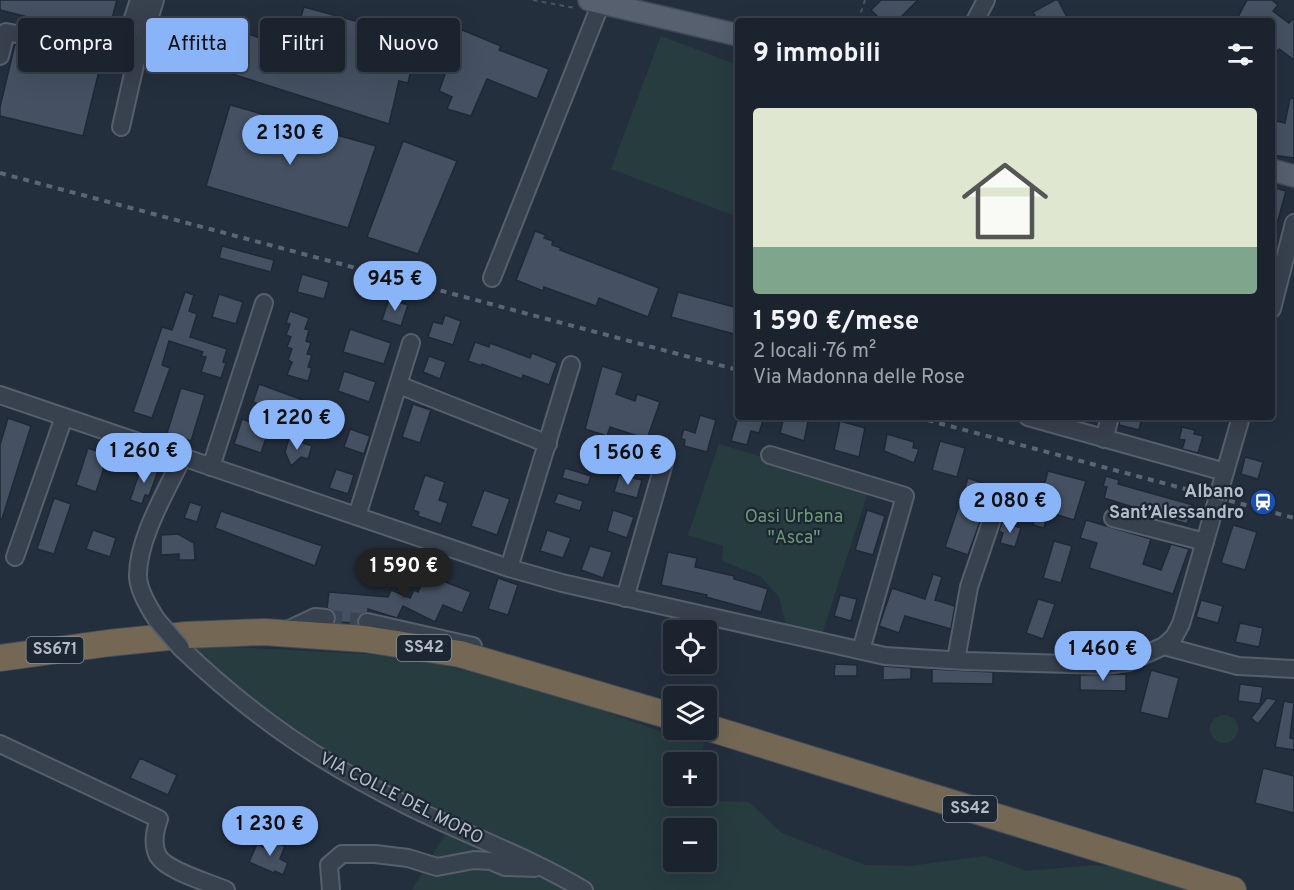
<!DOCTYPE html>
<html lang="it">
<meta charset="utf-8">
<style>
:root{--surface:#1b232e;--page:#282f3a;--text:#f1f3f6;--muted:#a0a4aa;--line:#39404a;--accent:#8ab4f8}
body{margin:0;font-family:Overpass,sans-serif;background:var(--page);color:var(--text);height:100vh;display:flex;flex-direction:column;font-size:22px;white-space:nowrap}
*{box-sizing:border-box;margin:0}
p{font-size:20px;color:var(--muted)}
.icon{flex:none;width:33px;height:33px;fill:none;stroke:currentColor;stroke-width:2;stroke-linecap:round;stroke-linejoin:round}
.map{position:relative;flex:1;overflow:hidden}
.panel{position:absolute;left:735px;top:18px;width:540px;height:402px;display:flex;flex-direction:column;background:var(--surface);border-radius:6px;box-shadow:0 6px 24px #0002,0 0 0 2px var(--line)}
.panel>*{flex:none}
.hud{position:absolute;left:18px;top:18px;width:570px;height:54px;display:flex;gap:12px}
.buttons{position:absolute;left:663px;top:620px;display:grid;gap:12px}
.buttons a{display:grid;place-items:center;width:54px;height:54px;border-radius:6px;background:var(--surface);box-shadow:0 6px 24px #0002,0 0 0 2px var(--line);font-size:30px}
.price{position:absolute;translate:-50% -51px;padding:0 14px;border-radius:21px;background:var(--accent);color:#111;font-size:20px;line-height:39px;filter:drop-shadow(0 2px 3px #0008)}
.price::after{content:'';position:absolute;left:50%;top:36px;width:18px;height:14px;margin-left:-9px;background:inherit;clip-path:polygon(0 0,100% 0,50% 100%)}
.price.current{background:#222;color:#fff}
ul{padding:0;list-style:none}
li{display:grid;align-content:center;gap:12px;height:318px;padding:0 18px}
li span{display:grid;place-items:center;height:186px;border-radius:6px;color:#555}
li>.icon{margin-inline-start:auto}
span .icon{width:108px;height:108px;fill:#fffc;stroke-width:1}
li b{font-size:26px}
h2{display:flex;justify-content:space-between;align-items:center;height:72px;padding:0 18px;font-size:26px}
.tag{padding:0 21px;border-radius:6px;background:var(--surface);box-shadow:0 6px 24px #0002,0 0 0 2px var(--line);font-size:21px;line-height:54px}
.tag.current{background:var(--accent);color:#111}
.map>svg:first-child{display:block}
.green{fill:#263c3f;fill-rule:evenodd}
.building{fill:#455162;stroke:#1f2835;stroke-width:1.5}
.lines{fill:none;stroke-linecap:round;stroke-linejoin:round}
.minor-tunnel{stroke:#3a4453;stroke-width:16;stroke-dasharray:16 8;stroke-linecap:butt}
.minor-casing{stroke:#565f6c;stroke-width:20}
.major-casing{stroke:#414a57;stroke-width:24}
.highway-casing{stroke:#434c59;stroke-width:28}
.path{stroke:#44595c;stroke-width:2;stroke-dasharray:4.5 4.5;stroke-linecap:butt}
.minor{stroke:#38414e;stroke-width:16}
.major{stroke:#56606e;stroke-width:21}
.highway{stroke:#746855;stroke-width:26}
.rail{stroke:#5a6575;stroke-width:4;stroke-dasharray:6 6;stroke-linecap:butt}
.minor-bridge-casing{stroke:#565f6c;stroke-width:20;stroke-linecap:butt}
.minor-bridge{stroke:#38414e;stroke-width:16}
.labels{text-anchor:middle;dominant-baseline:central;stroke-width:4.5;stroke-linejoin:round;paint-order:stroke}
.shield{fill:#1d2633;stroke:#878f9c;stroke-width:1.5}
.shield-label{font-size:16px;font-weight:bold;fill:#b4bcc9}
.poi-label{font-size:18px;font-weight:bold;fill:#b4bcc9;stroke:#1d2633;text-anchor:end}
.park-label{font-size:18px;fill:#6b9a76;stroke:#1d2633}
.street-label{font-size:18px;fill:#b4bcc9;stroke:#1d2633}
</style>
<div class="map">
<svg width="1294" height="890" viewBox="0 0 1294 890">
<rect width="100%" height="100%" fill="#242f3e"/>
<!-- green -->
<g class="green">
<path d="M661 36 738 65V217L611 169Z"/>
<path d="M719 444 869 489 821 637 787 629 779 597 760 576 722 561 723 546 688 535Z"/>
<path d="M231 647 368 654 438 664 545 691 669 734 704 743 701 762H674V795H704L717 801 749 802 782 833 865 865 909 866 985 856 1027 871 1096 865 1126 868 1200 890H412L451 824 288 734 188 648ZM674 828H706V861H674Z"/>
<circle cx="1224" cy="729" r="14"/>
</g>
<!-- building -->
<g class="building">
<path d="M0 0H117L107 37 0 10Z"/>
<path d="M881 0H918L897 21H882L871 10Z"/>
<path d="M1055 0H1058L1069 21H1038L1033 12Z"/>
<path d="M1247 0H1272L1278 5 1273 11 1289 23 1294 18V60L1279 49 1272 58V21H1244L1238 17Z"/>
<path d="M304 7 418 38 408 83 399 81 389 124 229 73 242 32 291 48Z"/>
<path d="M460 29 501 46 499 50 549 69 537 99 487 79 471 116 447 109 452 97 439 91 448 66 444 65Z"/>
<path d="M15 44 101 63 83 136 0 116V107Z"/>
<path d="M1290 98 1294 99V158L1272 155V120L1285 123Z"/>
<path d="M230 105 376 146 348 228 206 186Z"/>
<path d="M403 141 457 161 418 254 367 237Z"/>
<path d="M1272 187 1286 191 1275 231H1272Z"/>
<path d="M535 231 546 235 544 238 553 241 552 245 561 248 560 250 659 288 648 317 599 298 596 306 544 287 543 291 516 280Z"/>
<path d="M222 246 274 260 271 272 219 258Z"/>
<path d="M302 274 329 282 324 299 297 292Z"/>
<path d="M185 292 194 295 189 311 197 314 190 337 227 349 223 362 226 363 221 378 201 372 206 357 201 356 203 352 169 341 162 365 170 368 152 418 133 412 162 327 172 330Z"/>
<path d="M678 292 738 308V335L671 317Z"/>
<path d="M219 294 243 302 236 324 212 317Z"/>
<path d="M389 299 408 305 401 326 382 320Z"/>
<path d="M290 311 309 318 305 329 309 330 306 341 311 343 307 354 312 355 308 367 312 368 308 381 287 375 292 362 288 360 292 349 287 347 291 337 286 335 290 324 286 323Z"/>
<path d="M445 315 461 321 453 345 428 337 433 322 442 324Z"/>
<path d="M350 329 391 343 384 364 343 352Z"/>
<path d="M475 342 489 347 490 343 530 358 532 353 557 363 549 385 523 375 522 379 482 364V366L468 361Z"/>
<path d="M429 356 446 362 440 379 423 372Z"/>
<path d="M602 366 623 373 616 394 635 401 637 394 660 402 647 439 610 427 607 436 585 429Z"/>
<path d="M344 371 376 382 369 402 338 391Z"/>
<path d="M259 384 325 408 319 427 253 402Z"/>
<path d="M181 388 205 395 191 441 167 433Z"/>
<path d="M413 404 431 410 420 443 402 437Z"/>
<path d="M700 415 716 420 707 452 684 446 685 440 681 438 684 429 695 433Z"/>
<path d="M738 417H764L759 433 751 431 747 445 731 441Z"/>
<path d="M784 417H809L804 441 780 433Z"/>
<path d="M1120 417H1142L1139 430 1119 425Z"/>
<path d="M8 418 31 426 2 519H0V445Z"/>
<path d="M242 419 269 429 261 453 234 444Z"/>
<path d="M840 421 865 428 859 457 834 450Z"/>
<path d="M1182 427 1195 430 1194 434 1203 436 1198 453 1182 449 1185 440 1179 439Z"/>
<path d="M350 429 370 436 364 454 344 447Z"/>
<path d="M887 434 914 442 913 448 919 449 914 463 884 451Z"/>
<path d="M289 438 312 446 308 459 301 457 291 466 285 452Z"/>
<path d="M940 441 965 448 957 477 932 470Z"/>
<path d="M88 448 108 455 96 492 76 485Z"/>
<path d="M1245 457 1263 462 1258 479 1241 474Z"/>
<path d="M142 465 158 471 149 496 145 495 142 504 130 500Z"/>
<path d="M565 468 591 476 588 485 562 478Z"/>
<path d="M336 469 354 475 348 494 329 488Z"/>
<path d="M1048 471 1086 481 1074 520 1048 512 1044 528 1033 525Z"/>
<path d="M425 475 445 482 439 500 448 503 441 524 418 516 419 512 413 510Z"/>
<path d="M619 475 642 480 637 498 614 492Z"/>
<path d="M1106 476 1119 480 1118 484 1193 505 1187 524 1104 498 1107 487 1103 486Z"/>
<path d="M968 478 1000 489 994 506 987 508 983 513 968 555 945 547Z"/>
<path d="M484 490 510 499 497 535 471 526Z"/>
<path d="M558 493 583 501 580 511 554 503Z"/>
<path d="M54 498 71 504 54 554 37 549Z"/>
<path d="M190 502 202 506 197 522 184 518Z"/>
<path d="M613 510 634 517 627 538 607 531Z"/>
<path d="M867 510 885 516 873 555 855 550Z"/>
<path d="M221 511 322 546 315 566 215 528Z"/>
<path d="M1086 520 1151 539 1143 564 1161 570 1171 544 1189 549 1173 594 1089 568 1097 543 1080 538Z"/>
<path d="M1002 522 1021 528 1015 547 1000 543 1003 533 999 531Z"/>
<path d="M1233 525 1257 532 1245 570 1221 563Z"/>
<path d="M93 530 116 538 110 557 86 549Z"/>
<path d="M547 530 571 538 563 558 540 551Z"/>
<path d="M178 534 194 543 195 560H179V554L161 555V535Z"/>
<path d="M1054 541 1072 546 1061 583 1043 578Z"/>
<path d="M590 546 612 552 603 578 581 570Z"/>
<path d="M668 552 697 558 695 567 734 576V579L768 589 761 612 706 597 707 595 661 585Z"/>
<path d="M433 557 450 564 443 581 471 592 462 613 443 605 435 622 403 606 397 618 368 609V612L359 615 357 623 335 622V613L327 608 329 592 388 597 391 590 410 598 414 590 418 592Z"/>
<path d="M933 574 942 577 935 600 955 606 951 629 905 616 899 633 879 626 892 588 925 599Z"/>
<path d="M498 578 518 585 508 615 488 609Z"/>
<path d="M840 595 857 599 851 621 834 616Z"/>
<path d="M1038 599 1055 604 1043 639 1026 633Z"/>
<path d="M1201 600 1223 606 1218 623 1196 617Z"/>
<path d="M1240 623 1263 628 1259 647 1235 642Z"/>
<path d="M835 664 857 665V676H834Z"/>
<path d="M883 666 911 668V679L883 680Z"/>
<path d="M932 669 993 672V684L932 683Z"/>
<path d="M1151 670 1179 678 1168 719 1140 712Z"/>
<path d="M1126 674V691L1080 690V675Z"/>
<path d="M1240 684 1263 687 1260 704 1238 701Z"/>
<path d="M1267 698 1277 700 1258 724 1251 718Z"/>
<path d="M1284 701 1294 703 1290 738 1294 739V750L1275 747Z"/>
<path d="M140 758 177 775 168 795 130 778Z"/>
<path d="M1263 768 1294 776V813L1255 803Z"/>
<path d="M267 840 285 846 280 859 288 863 283 875 275 871 274 873 249 862 257 844 263 847Z"/>
</g>
<g class="lines">
<!-- minor-tunnel -->
<path class="minor-tunnel" d="M326 618 367 622"/>
<defs>
<g id="minor">
<path d="M975 21 986 0"/>
<path d="M0 56 6 32 121 54 139 0"/>
<path d="M121 127 135 65 155 0"/>
<path d="M492 278 601 3"/>
<path d="M1272 309 1294 223"/>
<path d="M399 385 548 444"/>
<path d="M0 395 509 568 562 583 885 656 965 661 1105 665 1128 662 1164 646 1174 637 1181 624 1241 417"/>
<path d="M1028 417 1225 472"/>
<path d="M1104 439 1110 417"/>
<path d="M770 455 905 496 861 650"/>
<path d="M211 467 264 303"/>
<path d="M357 516 411 343"/>
<path d="M1113 518 1205 542"/>
<path d="M15 557 64 417"/>
<path d="M509 568 571 365"/>
<path d="M625 598 664 463"/>
<path d="M157 620C149 608 139 592 138 577 137 540 166 492 182 458"/>
<path d="M367 622 473 646"/>
<path d="M285 631 315 617 326 618"/>
<path d="M1164 646 1238 666 1294 669"/>
<path d="M181 648C253 717 321 763 410 807 467 835 529 857 584 890"/>
<path d="M956 660 969 587 993 516"/>
<path d="M0 744 159 819C155 830 152 844 158 856 167 871 210 883 226 890"/>
<path d="M331 890 329 865 342 854H375L408 858 437 867 474 860 491 861 505 867 535 868"/>
</g>
<g id="major">
<path d="M589 0 738 35"/>
<path d="M1272 170 1294 176"/>
</g>
<g id="highway">
<path d="M0 658 109 643 187 635 264 632 365 639 460 654 674 717"/>
<path d="M706 727 1233 890"/>
</g>
</defs>
<!-- minor casing -->
<use href="#minor" class="minor-casing"/>
<!-- major casing -->
<use href="#major" class="major-casing"/>
<!-- highway casing -->
<use href="#highway" class="highway-casing"/>
<!-- path -->
<g class="path">
<path d="M533 0 575 8"/>
<path d="M858 21 865 0"/>
</g>
<!-- minor -->
<use href="#minor" class="minor"/>
<!-- major -->
<use href="#major" class="major"/>
<!-- highway -->
<use href="#highway" class="highway"/>
<!-- rail -->
<g class="rail">
<path d="M0 173 738 370"/>
<path d="M916 417 1294 518"/>
</g>
<defs>
<path id="minor-bridge" d="M157 620 181 648"/>
</defs>
<!-- minor-bridge casing -->
<use href="#minor-bridge" class="minor-bridge-casing"/>
<!-- minor-bridge -->
<use href="#minor-bridge" class="minor-bridge"/>
</g>
<!-- icons -->
<defs>
<symbol id="station-disc" viewBox="-11 -11 22 22"><circle r="9.5" fill="#1a4fb4" stroke="#1d2633"/><path d="M-3-6H3Q5-6 5-4V2Q5 4 3 4L4.5 6H3L1.5 4h-3L-3 6H-4.5L-3 4Q-5 4-5 2V-4Q-5-6-3-6ZM-3.5-4v3h7v-3ZM-3.5 1v1.5H-2V1ZM2 1v1.5H3.5V1Z" fill="#fff"/></symbol>
</defs>
<g fill-rule="evenodd">
<use href="#station-disc" x="1248" y="487" width="30" height="30"/>
</g>
<g class="labels">
<!-- shield labels -->
<g class="shield">
<rect x="397" y="635" width="54" height="26" rx="4.5"/>
<rect x="26.5" y="637" width="57" height="26" rx="4.5"/>
<rect x="943" y="796" width="54" height="26" rx="4.5"/>
</g>
<g class="shield-label">
<text x="424" y="648">SS42</text>
<text x="55" y="650">SS671</text>
<text x="970" y="809">SS42</text>
</g>
<!-- poi labels -->
<g class="poi-label">
<text x="1244" y="492">Albano<tspan x="1244" dy="21">Sant’Alessandro</tspan></text>
</g>
<!-- park labels -->
<g class="park-label">
<text x="794" y="517">Oasi Urbana<tspan x="794" dy="21">"Asca"</tspan></text>
</g>
<!-- street labels -->
<g class="street-label">
<text transform="translate(401 799) rotate(27)">VIA COLLE DEL MORO</text>
</g>
</g>
</svg>
<div class="buttons">
<a><svg class="icon" aria-label="locate" viewBox="0 0 24 24"><circle cx="12" cy="12" r="6"/><path d="M12 2v4M12 18v4M2 12h4M18 12h4"/></svg></a>
<a><svg class="icon" aria-label="layers" viewBox="0 0 24 24"><path d="M12 4l9 5-9 5-9-5zM3 14l9 5 9-5"/></svg></a>
<a>+</a>
<a>−</a>
</div>
<b class="price" style="left:290px;top:166px">2 130 €</b>
<b class="price" style="left:395px;top:312px">945 €</b>
<b class="price" style="left:297px;top:451px">1 220 €</b>
<b class="price" style="left:144px;top:484px">1 260 €</b>
<b class="price" style="left:628px;top:486px">1 560 €</b>
<b class="price" style="left:1010px;top:534px">2 080 €</b>
<b class="price current" style="left:404px;top:599px">1 590 €</b>
<b class="price" style="left:1103px;top:682px">1 460 €</b>
<b class="price" style="left:270px;top:857px">1 230 €</b>
<div class="hud">
<a class="tag">Compra</a>
<a class="tag current">Affitta</a>
<a class="tag">Filtri</a>
<a class="tag">Nuovo</a>
</div>
<section class="panel">
<h2>9 immobili<svg class="icon" aria-label="filters" viewBox="0 0 24 24"><path d="M4 7h16M4 17h16"/><circle cx="9" cy="7" r="2"/><circle cx="15" cy="17" r="2"/></svg></h2>
<ul>
<li><span style="background:linear-gradient(#dfe7d0 75%,#7fa58c 0)"><svg class="icon" aria-label="home" viewBox="0 0 24 24"><path d="M3 11l9-7 9 7M6 9v11h12V9"/></svg></span><div><b>1 590 €/mese</b><p>2 locali · 76 m²</p><p>Via Madonna delle Rose</p></div></li>
</ul>
</section>
</div>
